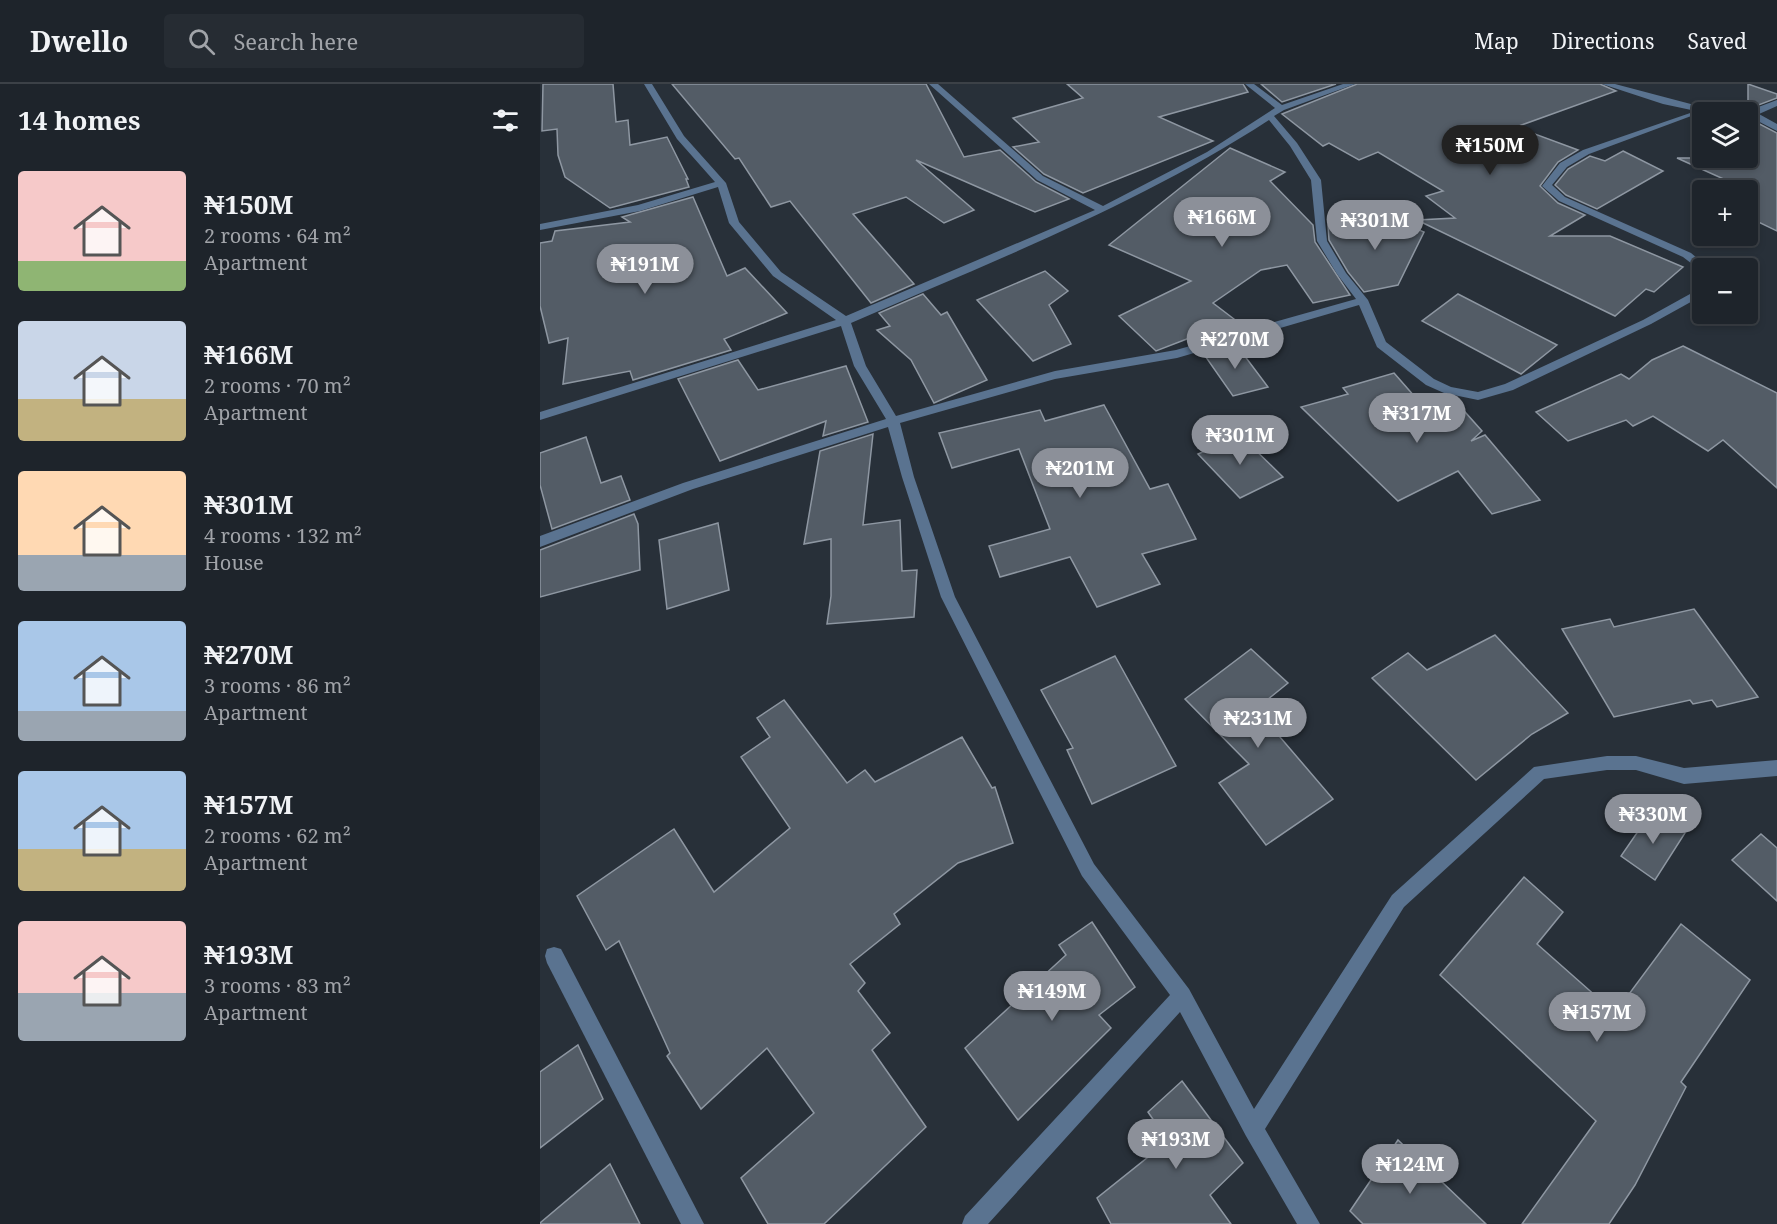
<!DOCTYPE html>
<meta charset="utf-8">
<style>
:root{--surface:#1e242b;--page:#262c33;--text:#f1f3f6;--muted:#a1a4a9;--line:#3c4147;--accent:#8c9099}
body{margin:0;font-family:"Noto Serif",serif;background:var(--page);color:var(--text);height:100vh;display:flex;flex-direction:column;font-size:22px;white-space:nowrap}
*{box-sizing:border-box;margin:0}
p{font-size:20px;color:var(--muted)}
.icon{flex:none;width:33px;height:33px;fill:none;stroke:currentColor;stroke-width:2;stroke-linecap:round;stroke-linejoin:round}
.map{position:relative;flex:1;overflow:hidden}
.drawer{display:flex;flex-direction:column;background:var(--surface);width:540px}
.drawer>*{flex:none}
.tools{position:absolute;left:1152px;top:18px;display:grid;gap:12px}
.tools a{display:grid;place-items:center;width:66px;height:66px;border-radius:6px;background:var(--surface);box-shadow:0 3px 9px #0003,0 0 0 2px var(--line);font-size:30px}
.price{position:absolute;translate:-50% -51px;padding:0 14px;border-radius:21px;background:var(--accent);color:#fff;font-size:20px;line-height:39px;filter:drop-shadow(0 2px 3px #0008)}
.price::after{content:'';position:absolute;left:50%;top:36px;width:18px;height:14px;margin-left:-9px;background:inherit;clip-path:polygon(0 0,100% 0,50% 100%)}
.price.on{background:#222;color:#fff}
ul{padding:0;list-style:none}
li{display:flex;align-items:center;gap:18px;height:150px;padding:0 18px}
li span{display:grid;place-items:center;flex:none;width:168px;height:120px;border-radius:6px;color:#555}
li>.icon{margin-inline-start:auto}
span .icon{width:72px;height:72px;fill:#fffc;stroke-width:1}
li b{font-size:26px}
h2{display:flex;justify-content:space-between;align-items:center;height:72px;padding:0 18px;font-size:26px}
header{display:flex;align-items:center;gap:36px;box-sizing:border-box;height:84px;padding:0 30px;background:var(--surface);border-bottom:2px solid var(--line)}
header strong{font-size:28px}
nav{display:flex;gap:33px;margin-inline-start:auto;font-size:21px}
.search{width:420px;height:54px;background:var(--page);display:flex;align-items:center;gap:15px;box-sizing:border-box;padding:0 21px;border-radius:6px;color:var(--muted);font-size:22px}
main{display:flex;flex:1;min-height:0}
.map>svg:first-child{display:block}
.building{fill:#535c66;stroke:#8e97a2;stroke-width:1.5}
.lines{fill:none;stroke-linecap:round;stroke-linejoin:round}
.minor{fill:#5a7390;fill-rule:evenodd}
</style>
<header>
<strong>Dwello</strong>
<div class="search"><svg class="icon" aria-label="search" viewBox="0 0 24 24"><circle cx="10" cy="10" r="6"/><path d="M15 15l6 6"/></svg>Search here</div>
<nav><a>Map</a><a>Directions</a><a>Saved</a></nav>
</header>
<main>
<section class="drawer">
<h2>14 homes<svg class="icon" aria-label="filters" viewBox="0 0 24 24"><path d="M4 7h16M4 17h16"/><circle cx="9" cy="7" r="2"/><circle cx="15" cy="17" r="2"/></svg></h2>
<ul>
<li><span style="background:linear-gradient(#f6c9c9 75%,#8fb573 0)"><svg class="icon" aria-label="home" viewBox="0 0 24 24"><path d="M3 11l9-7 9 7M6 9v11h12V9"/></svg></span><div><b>₦150M</b><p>2 rooms · 64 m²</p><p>Apartment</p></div></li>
<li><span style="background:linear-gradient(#c9d6e8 65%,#c2b280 0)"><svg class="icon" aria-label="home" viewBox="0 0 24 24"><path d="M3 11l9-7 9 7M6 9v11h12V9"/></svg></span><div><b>₦166M</b><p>2 rooms · 70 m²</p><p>Apartment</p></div></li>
<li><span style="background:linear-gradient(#ffd9b3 70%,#9aa5b1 0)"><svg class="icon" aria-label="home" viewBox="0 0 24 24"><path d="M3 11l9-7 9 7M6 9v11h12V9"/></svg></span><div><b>₦301M</b><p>4 rooms · 132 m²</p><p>House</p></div></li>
<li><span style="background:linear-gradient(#a9c7e8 75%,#9aa5b1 0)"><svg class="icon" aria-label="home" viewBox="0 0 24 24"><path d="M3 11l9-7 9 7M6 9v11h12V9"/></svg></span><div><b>₦270M</b><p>3 rooms · 86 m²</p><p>Apartment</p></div></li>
<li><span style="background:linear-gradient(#a9c7e8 65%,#c2b280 0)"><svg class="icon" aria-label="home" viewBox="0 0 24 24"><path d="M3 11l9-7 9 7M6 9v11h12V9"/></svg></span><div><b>₦157M</b><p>2 rooms · 62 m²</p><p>Apartment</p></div></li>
<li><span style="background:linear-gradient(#f6c9c9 60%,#9aa5b1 0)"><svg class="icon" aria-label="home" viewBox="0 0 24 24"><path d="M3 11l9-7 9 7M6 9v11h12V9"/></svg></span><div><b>₦193M</b><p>3 rooms · 83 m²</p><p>Apartment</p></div></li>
</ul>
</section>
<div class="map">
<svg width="1237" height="1140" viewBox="0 0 1237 1140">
<rect width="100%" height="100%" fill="#283039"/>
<!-- building -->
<g class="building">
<path d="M3 0H73L76 38 88 36 90 61 127 53 148 95H146L149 103 70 124 25 93 18 71 17 45 2 47Z"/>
<path d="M132 0H386L424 73 460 66 496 98 529 115 495 128 376 76 434 126 404 139 366 113 313 130 374 200 331 219 250 117 231 123 199 74 195 75Z"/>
<path d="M527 0H703L708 8 619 33 673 57 543 109 504 90 473 63 499 58 473 34 543 14Z"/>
<path d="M721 0H796L742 18Z"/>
<path d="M817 0H1060L1076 7 976 43 1038 66 1018 78 1000 102 1018 119 1045 131 1010 152H1070L1143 183 1114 208 1106 205 1075 232 877 136 915 134 886 112 903 107 838 68 819 76 789 59 783 62 742 30Z"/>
<path d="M1208 0 1237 10V14L1208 25Z"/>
<path d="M1208 34 1237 49V147L1208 133V106L1137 74H1208Z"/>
<path d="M690 64 745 88 730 97 773 141 775 158 810 211 773 219 747 181 721 186 673 219 694 235 682 241 688 249 655 258 652 253 616 267 579 232 651 197 569 161Z"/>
<path d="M1083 67 1123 87 1057 125 1026 111 1015 101 1028 85 1050 72 1065 77Z"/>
<path d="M153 113 187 192 205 184 247 229 184 255 191 266 93 296 90 287 23 300 28 254 9 259 0 222V159L12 157 15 147 90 138 82 133Z"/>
<path d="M859 137 884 148 858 201 824 208 808 188 789 156 788 141Z"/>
<path d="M505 187 528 207 509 221 531 260 493 277 437 216Z"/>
<path d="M383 210 401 231 407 228 447 296 394 319 371 276 337 246 350 242 339 229Z"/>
<path d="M918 210 1017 261 981 290 882 237Z"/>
<path d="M695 259 728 303 693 312 663 269Z"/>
<path d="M1143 262 1237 309V404L1183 356 1168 367 1113 332 1093 342 1086 336 1028 357 996 328 1081 290 1089 295 1112 276Z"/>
<path d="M198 276 218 306 306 282 328 338 283 352 286 337 180 377 138 295Z"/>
<path d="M854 289 897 338 925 328 942 347 931 357 945 351 1000 416 952 430 918 387 858 417 761 323 808 310 803 304Z"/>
<path d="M564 321 610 405 628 400 656 455 602 470 620 500 557 523 530 473 460 493 449 462 510 445 479 365 412 384 399 349 500 326 505 337Z"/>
<path d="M333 350 323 441 360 436 362 487 377 486 374 533 287 540 291 512V455L264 460 280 367Z"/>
<path d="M700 351 743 393 700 414 658 370Z"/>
<path d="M46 353 61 399 81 392 90 416 12 445 0 401V369Z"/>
<path d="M94 430 98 440 100 486 0 513V466Z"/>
<path d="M178 439 189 506 127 525 119 456Z"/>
<path d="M1154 525 1218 613 1177 623 1172 616 1153 620 1150 616 1074 633 1022 545 1070 535 1074 543Z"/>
<path d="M955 551 1028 629 992 650 936 696 832 594 868 569 887 586Z"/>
<path d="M711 565 748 599 716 625 793 715 726 761 679 699 709 680 645 615Z"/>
<path d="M575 572 636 682 552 720 527 666 533 664 501 606Z"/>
<path d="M244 616 307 699 325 686 335 698 422 653 452 704 455 703 473 759 418 779 354 830 360 840 310 880 325 899 318 907 350 949 332 966 386 1043 284 1140H228L201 1094 274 1029 227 964 161 1025 127 972 130 969 79 857 66 866 37 812 134 745 174 808 250 744 201 673 230 653 217 634Z"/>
<path d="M1112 727 1145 749 1115 796 1081 772Z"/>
<path d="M1221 750 1237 764V817L1192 776Z"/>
<path d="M984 793 1023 828 997 860 1075 929 1141 840 1210 896 1141 998 1146 1003 1095 1101 1069 1140H982L1056 1037 900 891Z"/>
<path d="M552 838 595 903 559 931 571 944 478 1036 425 964 526 871 519 861Z"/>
<path d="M38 961 63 1015 0 1064V988Z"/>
<path d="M642 997 703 1079 670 1111 691 1140H571L557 1114 628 1057 608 1028Z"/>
<path d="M858 1056 946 1140H823L810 1127Z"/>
<path d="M70 1080 100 1140H0V1139Z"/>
</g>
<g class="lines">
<!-- minor -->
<g class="minor">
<path d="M104 0H112L144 52 186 99 199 138 241 188 306 232 555 126 497 96 389 0H398L503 92 563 122 667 68 735 24 705 0H714L742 21 803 0H815L744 26 734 32 757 59 781 96 787 157 806 189 828 216 846 258 894 295 911 303 938 308 965 300 1103 236 1150 210 1158 200 1162 199V208L1158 214 1111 240 973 306 938 316 904 309 886 301 837 263 819 221 637 274 515 295 360 339 374 393 415 513 554 780 649 905 714 1025 852 811 994 683 1067 672H1096L1144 684 1237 676V692L1144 700 1096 686H1067L1004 695 864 823 725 1045 780 1140H757L706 1052 640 928 448 1140H422L425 1132 630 911 542 792 401 513 362 393 348 343 153 405 0 463V452L143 399 346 335 314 282 301 242 0 336V328L296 236 233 192 189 139 178 103 100 127 0 146V140L98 121 175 98 137 55ZM729 36 750 62 771 96 777 157 797 190 816 215 636 266 515 287 356 332 326 282 311 239C453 177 598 121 729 36Z"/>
<path d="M1062 0H1075L1181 28H1162L1049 70 1027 83 1012 101 1025 113 1151 169 1169 184 1160 186 1143 173 1019 117 1002 102 1020 79 1043 66 1156 27 1123 20Z"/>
<path d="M1237 16V22L1219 30 1237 40V47L1208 32V28H1205Z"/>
<path d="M14 863 21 865 164 1140H141L7 879 5 872 7 865Z"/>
</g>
</g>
</svg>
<div class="tools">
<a><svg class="icon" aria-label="layers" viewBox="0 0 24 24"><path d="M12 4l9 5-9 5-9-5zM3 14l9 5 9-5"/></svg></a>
<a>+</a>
<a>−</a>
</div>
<b class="price on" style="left:950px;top:92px">₦150M</b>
<b class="price" style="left:682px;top:164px">₦166M</b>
<b class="price" style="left:835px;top:167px">₦301M</b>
<b class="price" style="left:105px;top:211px">₦191M</b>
<b class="price" style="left:695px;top:286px">₦270M</b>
<b class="price" style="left:877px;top:360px">₦317M</b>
<b class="price" style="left:700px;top:382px">₦301M</b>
<b class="price" style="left:540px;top:415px">₦201M</b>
<b class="price" style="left:718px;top:665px">₦231M</b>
<b class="price" style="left:1113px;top:761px">₦330M</b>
<b class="price" style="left:512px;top:938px">₦149M</b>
<b class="price" style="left:1057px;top:959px">₦157M</b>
<b class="price" style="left:636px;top:1086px">₦193M</b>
<b class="price" style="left:870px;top:1111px">₦124M</b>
</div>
</main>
